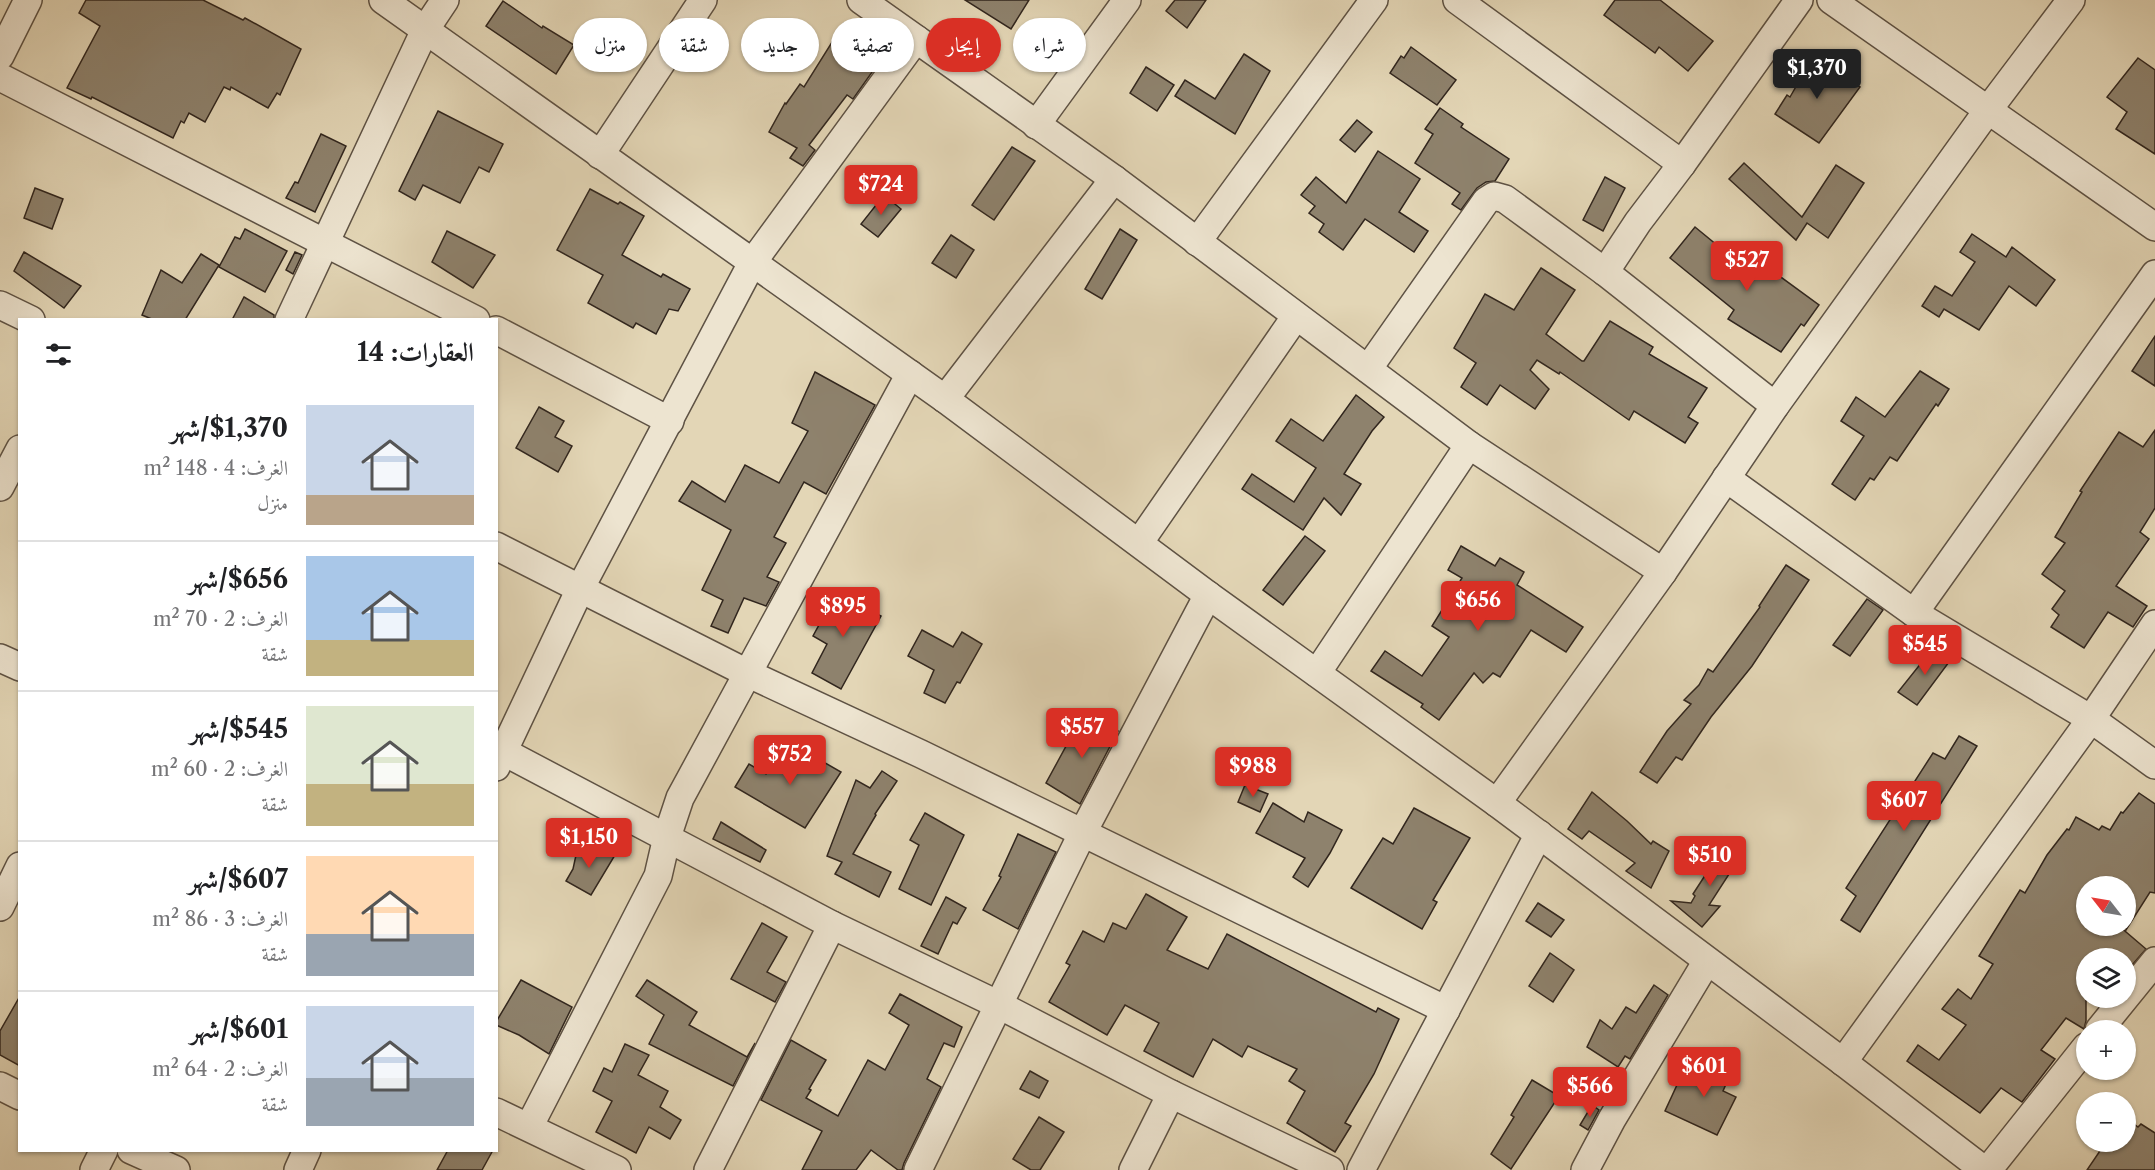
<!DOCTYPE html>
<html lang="ar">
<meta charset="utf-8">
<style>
:root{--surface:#fff;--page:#f2f2f2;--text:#202124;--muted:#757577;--line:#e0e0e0;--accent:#d93025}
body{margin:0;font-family:"Libre Caslon Text",Amiri,serif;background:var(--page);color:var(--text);direction:rtl;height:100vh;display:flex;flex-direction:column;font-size:22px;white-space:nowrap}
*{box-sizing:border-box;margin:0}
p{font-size:20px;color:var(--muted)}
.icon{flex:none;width:33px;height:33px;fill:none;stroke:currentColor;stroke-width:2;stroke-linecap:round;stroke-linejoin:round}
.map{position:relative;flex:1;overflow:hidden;direction:ltr}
.drawer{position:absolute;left:18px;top:318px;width:480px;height:834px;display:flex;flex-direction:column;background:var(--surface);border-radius:0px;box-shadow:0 2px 4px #0004;direction:rtl}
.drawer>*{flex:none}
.banner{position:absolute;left:516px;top:18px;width:570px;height:54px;direction:rtl;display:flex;gap:12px}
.needle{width:39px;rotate:301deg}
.buttons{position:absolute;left:2076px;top:876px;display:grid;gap:12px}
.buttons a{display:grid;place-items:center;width:60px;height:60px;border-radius:50%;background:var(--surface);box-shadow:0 2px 4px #0004;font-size:30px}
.price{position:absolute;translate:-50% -51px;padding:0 14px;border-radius:6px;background:var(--accent);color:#fff;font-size:20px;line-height:39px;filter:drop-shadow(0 2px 3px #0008)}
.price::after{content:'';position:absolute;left:50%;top:36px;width:18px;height:14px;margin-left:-9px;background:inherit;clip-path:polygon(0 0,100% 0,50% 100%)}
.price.active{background:#222;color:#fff}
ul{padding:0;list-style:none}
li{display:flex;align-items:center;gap:18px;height:150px;padding:0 24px}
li+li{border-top:2px solid var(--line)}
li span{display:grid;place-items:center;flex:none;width:168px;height:120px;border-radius:0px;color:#555}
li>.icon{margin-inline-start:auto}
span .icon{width:72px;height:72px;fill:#fffc;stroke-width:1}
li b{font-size:26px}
h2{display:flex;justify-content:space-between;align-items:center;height:72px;padding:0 24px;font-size:26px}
.pill{padding:0 21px;border-radius:27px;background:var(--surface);box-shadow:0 2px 4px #0004;font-size:21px;line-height:54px}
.pill.active{background:var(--accent);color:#fff}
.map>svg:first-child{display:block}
.building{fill:#8e826d;stroke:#31261e;stroke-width:1.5}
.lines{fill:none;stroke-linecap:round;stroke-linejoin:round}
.minor-casing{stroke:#5e5244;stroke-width:30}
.minor{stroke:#ede4d0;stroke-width:27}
</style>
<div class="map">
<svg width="2155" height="1170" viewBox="0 0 2155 1170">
<rect width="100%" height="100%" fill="#e3d6b6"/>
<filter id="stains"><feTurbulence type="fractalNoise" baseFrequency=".00333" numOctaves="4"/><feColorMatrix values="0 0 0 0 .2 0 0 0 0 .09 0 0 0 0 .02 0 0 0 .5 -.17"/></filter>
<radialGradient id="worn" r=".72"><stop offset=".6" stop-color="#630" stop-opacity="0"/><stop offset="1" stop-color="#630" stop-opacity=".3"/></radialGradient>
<!-- building -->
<g class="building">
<path d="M86 0H203L243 20 245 18 301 49 280 95 277 93 268 108 231 87 230 90 224 87 205 122 189 113 184 123 181 121 173 138 92 97 91 99 67 88 100 26 79 13Z"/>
<path d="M965 0H1029L1011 29Z"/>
<path d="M1175 0H1206L1187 28 1166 11Z"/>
<path d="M1615 0H1660L1713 41 1688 71 1659 47 1655 53 1604 15Z"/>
<path d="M503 1 542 28 543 26 574 45 556 74 486 26Z"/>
<path d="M844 23 887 51 853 99 847 95 809 145 815 150 803 166 790 158 797 148 769 132 785 103 786 104 800 84 804 87Z"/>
<path d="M1411 47 1456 80 1437 105 1390 73 1401 56 1404 58Z"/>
<path d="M1244 54 1270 71 1235 134 1175 96 1185 80 1215 99Z"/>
<path d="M1813 57 1860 87 1819 143 1775 114 1787 95 1790 97Z"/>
<path d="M2138 58 2155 70V154L2116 129 2127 112 2107 97Z"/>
<path d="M1146 67 1174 85 1157 111 1130 93Z"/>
<path d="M1440 108 1463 124 1461 127 1509 159 1495 181 1486 182 1477 188 1461 210 1452 204 1460 193 1415 163 1433 134 1425 129Z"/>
<path d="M438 111 503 144 489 172 479 167 460 203 423 185 415 200 399 191Z"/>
<path d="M1357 120 1372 132 1355 152 1340 140Z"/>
<path d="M321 134 346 146 315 212 286 198 295 182 298 183Z"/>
<path d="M1012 147 1035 161 994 220 972 205Z"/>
<path d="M1378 151 1420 179 1399 212 1428 231 1414 252 1365 219 1343 250 1319 232 1324 224 1309 213 1315 206 1301 195 1316 177 1346 203Z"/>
<path d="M1744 163 1802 217 1836 165 1864 183 1828 238 1807 223 1796 240 1729 179Z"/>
<path d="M1605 177 1625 188 1603 231 1583 220Z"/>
<path d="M35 188 63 199 52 229 24 218Z"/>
<path d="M590 189 618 204 620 202 644 216 622 255 661 277 663 274 690 289 678 311 669 309 656 334 636 323 633 328 588 303 603 275 557 250Z"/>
<path d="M884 195 901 209 878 237 861 224Z"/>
<path d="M1695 227 1718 246 1717 248 1754 278 1763 264 1819 305 1804 326 1801 324 1781 352 1728 319 1734 310 1670 258Z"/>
<path d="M245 229 287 251 265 292 219 267 235 237 240 239Z"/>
<path d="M1120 229 1137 240 1102 299 1085 289Z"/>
<path d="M447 231 495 255 473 288 432 262Z"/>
<path d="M1972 234 2006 257 2012 247 2055 280 2036 306 2009 286 1979 330 1944 309 1939 317 1922 306 1935 286 1952 296 1975 262 1960 252Z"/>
<path d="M951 235 974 250 956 278 932 263Z"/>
<path d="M24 252 81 286 64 308 14 271Z"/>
<path d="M295 252 302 255 293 274 286 270Z"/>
<path d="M201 254 219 265 185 320H154L142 315 161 270 182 283Z"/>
<path d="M1541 268 1575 290 1546 334 1582 361H1584L1610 321 1653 347 1649 354 1707 388 1688 417 1698 423 1685 443 1634 411 1629 420 1560 372 1559 374 1537 360 1530 370 1549 389 1535 409 1500 385 1487 405 1461 387 1476 363 1454 348 1485 294 1514 310Z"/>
<path d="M244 297 274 315V320H232Z"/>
<path d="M2155 336V386L2132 371Z"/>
<path d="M1920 371 1949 389 1938 406 1936 404 1897 461 1890 457 1874 480 1870 478 1855 500 1832 484 1864 436 1841 421 1856 397 1885 417Z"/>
<path d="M815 372 875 405 826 494 804 482 774 537 786 543 767 577 779 582 766 606 744 598 728 633 711 626 723 600 702 590 731 530 679 501 692 481 725 502 745 465 779 483 808 431 792 423Z"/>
<path d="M1356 395 1384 417 1372 431 1344 474 1361 484 1341 515 1324 498 1303 530 1242 489 1252 474 1294 502 1316 468 1276 441 1291 419 1323 441Z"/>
<path d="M539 407 564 421 555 437 572 446 558 472 516 448Z"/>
<path d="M2155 430V508L2140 532 2149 539 2116 586 2147 606 2133 627 2108 612 2084 648 2051 627 2059 615 2052 609 2065 591 2042 574 2065 543 2055 537 2082 492 2080 491 2119 432 2143 447Z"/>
<path d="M1305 536 1325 551 1283 605 1263 590Z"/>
<path d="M1461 546 1495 566 1500 558 1524 572 1517 585 1583 627 1566 652 1531 630 1500 677 1493 673 1483 683 1474 673 1439 720 1421 707 1423 704 1371 671 1385 651 1422 676 1449 637 1432 626 1462 578 1448 570Z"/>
<path d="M1786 565 1809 580 1752 666 1711 717 1682 760 1676 757 1657 783 1640 772 1667 731 1691 704 1684 700 1699 685 1708 669 1713 672 1760 607 1759 606Z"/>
<path d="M837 592 881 616 841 689 812 673 827 644 813 636Z"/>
<path d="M1867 599 1883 610 1850 656 1833 645Z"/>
<path d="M922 630 953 647 962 632 982 644 960 683 957 682 945 703 924 693 934 670 908 656Z"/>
<path d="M1934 647 1952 658 1917 705 1898 692Z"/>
<path d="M1091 716 1118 731 1080 804 1046 783 1077 726 1084 729Z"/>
<path d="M1959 736 1977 746 1860 932 1841 920 1856 896 1846 888 1933 753 1945 759Z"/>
<path d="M776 748 818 765 820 760 841 772 805 828 735 787 749 764 766 774Z"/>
<path d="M882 771 897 781 875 814 876 815 853 854 891 872 879 897 835 874 842 862 827 856 856 780 870 788Z"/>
<path d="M1245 785 1268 794 1260 812 1238 802Z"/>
<path d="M1592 792 1627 821 1651 844 1653 841 1669 851 1651 888 1626 871 1635 863 1589 831 1582 839 1568 829Z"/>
<path d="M2139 793 2155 804V893L2150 892 2126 930V886H2086V926H2119L2146 949 2126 972V958H2086V1021L2084 1029 2066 1018 2041 1050 2055 1059 2022 1102 2001 1088 1980 1113 1907 1061 1918 1045 1939 1060 1966 1025 1942 1009 1958 989 1971 999 1993 964 1979 956 2020 890 2025 893 2047 855 2067 829 2069 830 2076 817 2099 830 2102 826 2110 830 2121 812 2123 813Z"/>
<path d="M1273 803 1304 822 1308 812 1342 830 1330 853 1308 887 1293 877 1305 858 1256 833Z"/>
<path d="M1414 808 1470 838 1433 900 1437 902 1422 929 1351 888 1383 838 1393 844Z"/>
<path d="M925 813 964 835 931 905 899 889 919 845 910 840Z"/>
<path d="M721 822 766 850 760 862 713 839Z"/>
<path d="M1018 834 1056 852 1018 929 983 910 1001 877 999 876Z"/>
<path d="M1728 845 1742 854 1709 905 1720 906 1702 927 1671 901 1691 903 1695 896 1693 894 1717 857 1718 858Z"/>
<path d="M578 846 615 855 591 895 566 881 573 869Z"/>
<path d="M1146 894 1187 917 1167 950 1208 969 1227 934 1376 1012 1378 1008 1399 1019 1374 1074 1345 1123 1351 1126 1335 1152 1287 1123 1305 1091 1289 1081 1297 1069 1248 1046 1242 1057 1213 1039 1193 1077 1144 1051 1159 1023 1125 1005 1107 1035 1049 1002 1070 965 1066 963 1083 931 1104 942 1113 923 1126 929Z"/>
<path d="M946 897 966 908 957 924 953 922 938 954 921 946Z"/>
<path d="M1538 903 1564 920 1551 937 1526 921Z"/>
<path d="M762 923 787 937 767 972 786 982 775 1002 731 979Z"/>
<path d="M1550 953 1574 970 1553 1002 1529 986Z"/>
<path d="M521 980 572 1007 549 1054 519 1035 496 1025V1022Z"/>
<path d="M647 980 697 1012 689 1025 747 1057 755 1043 733 1086 649 1044 664 1015 636 996Z"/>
<path d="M1654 985 1668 995 1630 1059 1625 1056 1618 1067 1587 1047 1600 1020 1612 1029 1626 1007 1636 1013Z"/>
<path d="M900 994 962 1027 954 1047 944 1043 927 1079 941 1087 904 1163 902 1170H898L871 1150 856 1170H802L822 1131 761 1100 791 1040 826 1060 809 1089 811 1090 806 1098 838 1116 868 1060 885 1070 909 1025 889 1013Z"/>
<path d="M20 996V1066L0 1055V1031Z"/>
<path d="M625 1044 649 1055 638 1075 668 1091 660 1107 681 1120 670 1139 649 1127 636 1153 596 1132 612 1101 593 1091 604 1068 612 1072Z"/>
<path d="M1715 1059 1734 1066 1723 1091 1736 1097 1717 1135 1665 1111 1683 1072 1705 1082Z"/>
<path d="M1030 1071 1048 1081 1039 1098 1020 1089Z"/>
<path d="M1532 1080 1559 1096 1511 1169 1491 1154 1514 1117 1511 1115Z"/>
<path d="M1592 1105 1599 1110 1588 1130 1580 1125Z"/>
<path d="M1039 1117 1064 1132 1040 1170H1031L1013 1159Z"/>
<path d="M2126 1118 2138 1127 2141 1124 2155 1133V1170H2087L2106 1142H2126Z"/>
<path d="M448 1150H493L482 1170H437Z"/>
</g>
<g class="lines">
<defs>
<g id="minor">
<path d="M383 0 945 399 1208 595 1497 803 1843 1062 1984 1170"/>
<path d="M861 0 1114 179 1469 445 1663 572"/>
<path d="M1457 0 1682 164"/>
<path d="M1831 0 2155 227"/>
<path d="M0 56 28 0"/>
<path d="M0 77 476 320"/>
<path d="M1036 125 1127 0"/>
<path d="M600 155 703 0"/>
<path d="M1197 242 1374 0"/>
<path d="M1605 272 1638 222 1682 164 1799 0"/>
<path d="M0 305 31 320"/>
<path d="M289 320 425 30 445 0"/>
<path d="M496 330 670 421"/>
<path d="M1368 369 1486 201 1494 196 1505 199 1605 272 1775 406"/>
<path d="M945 399 1114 179"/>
<path d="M1726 478 1914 613 2091 719 2155 765"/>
<path d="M0 487 20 449"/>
<path d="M1139 543 1296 316"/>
<path d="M496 546 749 674 921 754 1446 1010"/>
<path d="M1914 613 2155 274"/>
<path d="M0 658 20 667"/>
<path d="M1317 673 1469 445"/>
<path d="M504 752 832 925 999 1005 1171 1094 1330 1170"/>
<path d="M496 767 581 587 752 263 916 39"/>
<path d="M1497 803 1663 572 1775 406 1988 110 2071 0"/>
<path d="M0 907 20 866"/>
<path d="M2099 1030 2155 961"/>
<path d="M1843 1062 2091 719 2155 624"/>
<path d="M0 1086 20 1096"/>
<path d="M496 1112 617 1170"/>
<path d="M529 1127 658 876 667 837 680 798 910 374"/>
<path d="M131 1150 176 1170"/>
<path d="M94 1170 104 1150"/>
<path d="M298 1170 307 1150"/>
<path d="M708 1170 832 925"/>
<path d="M918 1170 1083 832 1208 595"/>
<path d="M1133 1170 1171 1094"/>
<path d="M1361 1170 1539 834"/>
<path d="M1585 1170 1612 1119 1707 961"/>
<path d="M1988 1170 2086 1047"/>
</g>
</defs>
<!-- minor casing -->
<use href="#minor" class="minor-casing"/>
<!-- minor -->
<use href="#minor" class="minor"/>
</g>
<rect width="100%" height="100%" filter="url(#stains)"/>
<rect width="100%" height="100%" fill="url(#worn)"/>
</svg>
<div class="buttons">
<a><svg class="needle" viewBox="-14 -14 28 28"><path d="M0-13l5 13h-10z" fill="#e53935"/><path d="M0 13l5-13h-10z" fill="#757577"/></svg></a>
<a><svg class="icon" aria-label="layers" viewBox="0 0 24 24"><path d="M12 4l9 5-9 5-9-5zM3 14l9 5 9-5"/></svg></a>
<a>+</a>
<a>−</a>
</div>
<b class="price active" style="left:1817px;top:100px">$1,370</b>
<b class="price" style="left:881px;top:216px">$724</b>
<b class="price" style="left:1747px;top:292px">$527</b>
<b class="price" style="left:1478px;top:632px">$656</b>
<b class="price" style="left:843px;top:638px">$895</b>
<b class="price" style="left:1925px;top:676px">$545</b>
<b class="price" style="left:1082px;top:759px">$557</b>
<b class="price" style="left:790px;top:786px">$752</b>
<b class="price" style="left:1253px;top:798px">$988</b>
<b class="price" style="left:1904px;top:832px">$607</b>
<b class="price" style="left:589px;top:869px">$1,150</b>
<b class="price" style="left:1710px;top:887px">$510</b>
<b class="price" style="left:1704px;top:1098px">$601</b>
<b class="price" style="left:1590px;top:1118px">$566</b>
<div class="banner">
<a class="pill">شراء</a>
<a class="pill active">إيجار</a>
<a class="pill">تصفية</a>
<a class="pill">جديد</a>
<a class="pill">شقة</a>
<a class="pill">منزل</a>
</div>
<section class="drawer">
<h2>العقارات: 14<svg class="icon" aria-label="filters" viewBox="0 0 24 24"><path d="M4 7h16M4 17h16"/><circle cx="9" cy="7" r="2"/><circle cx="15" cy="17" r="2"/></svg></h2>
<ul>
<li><span style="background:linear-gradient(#c9d6e8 75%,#b9a48a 0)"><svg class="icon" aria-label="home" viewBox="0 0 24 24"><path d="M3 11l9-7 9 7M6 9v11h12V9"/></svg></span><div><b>$1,370/شهر</b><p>الغرف: 4 · 148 m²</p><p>منزل</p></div></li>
<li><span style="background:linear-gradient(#a9c7e8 70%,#c2b280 0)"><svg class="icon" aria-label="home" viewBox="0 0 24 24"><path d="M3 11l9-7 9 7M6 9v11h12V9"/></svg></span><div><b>$656/شهر</b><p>الغرف: 2 · 70 m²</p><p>شقة</p></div></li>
<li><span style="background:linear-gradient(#dfe7d0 65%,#c2b280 0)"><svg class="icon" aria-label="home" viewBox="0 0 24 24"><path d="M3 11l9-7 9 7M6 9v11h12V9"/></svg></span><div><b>$545/شهر</b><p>الغرف: 2 · 60 m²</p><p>شقة</p></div></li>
<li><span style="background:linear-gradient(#ffd9b3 65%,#9aa5b1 0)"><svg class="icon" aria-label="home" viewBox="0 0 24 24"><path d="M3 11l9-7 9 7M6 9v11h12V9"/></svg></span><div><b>$607/شهر</b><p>الغرف: 3 · 86 m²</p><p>شقة</p></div></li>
<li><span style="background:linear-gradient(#c9d6e8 60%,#9aa5b1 0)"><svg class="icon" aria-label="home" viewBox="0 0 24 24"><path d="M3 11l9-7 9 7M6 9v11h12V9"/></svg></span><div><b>$601/شهر</b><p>الغرف: 2 · 64 m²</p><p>شقة</p></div></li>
</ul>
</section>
</div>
